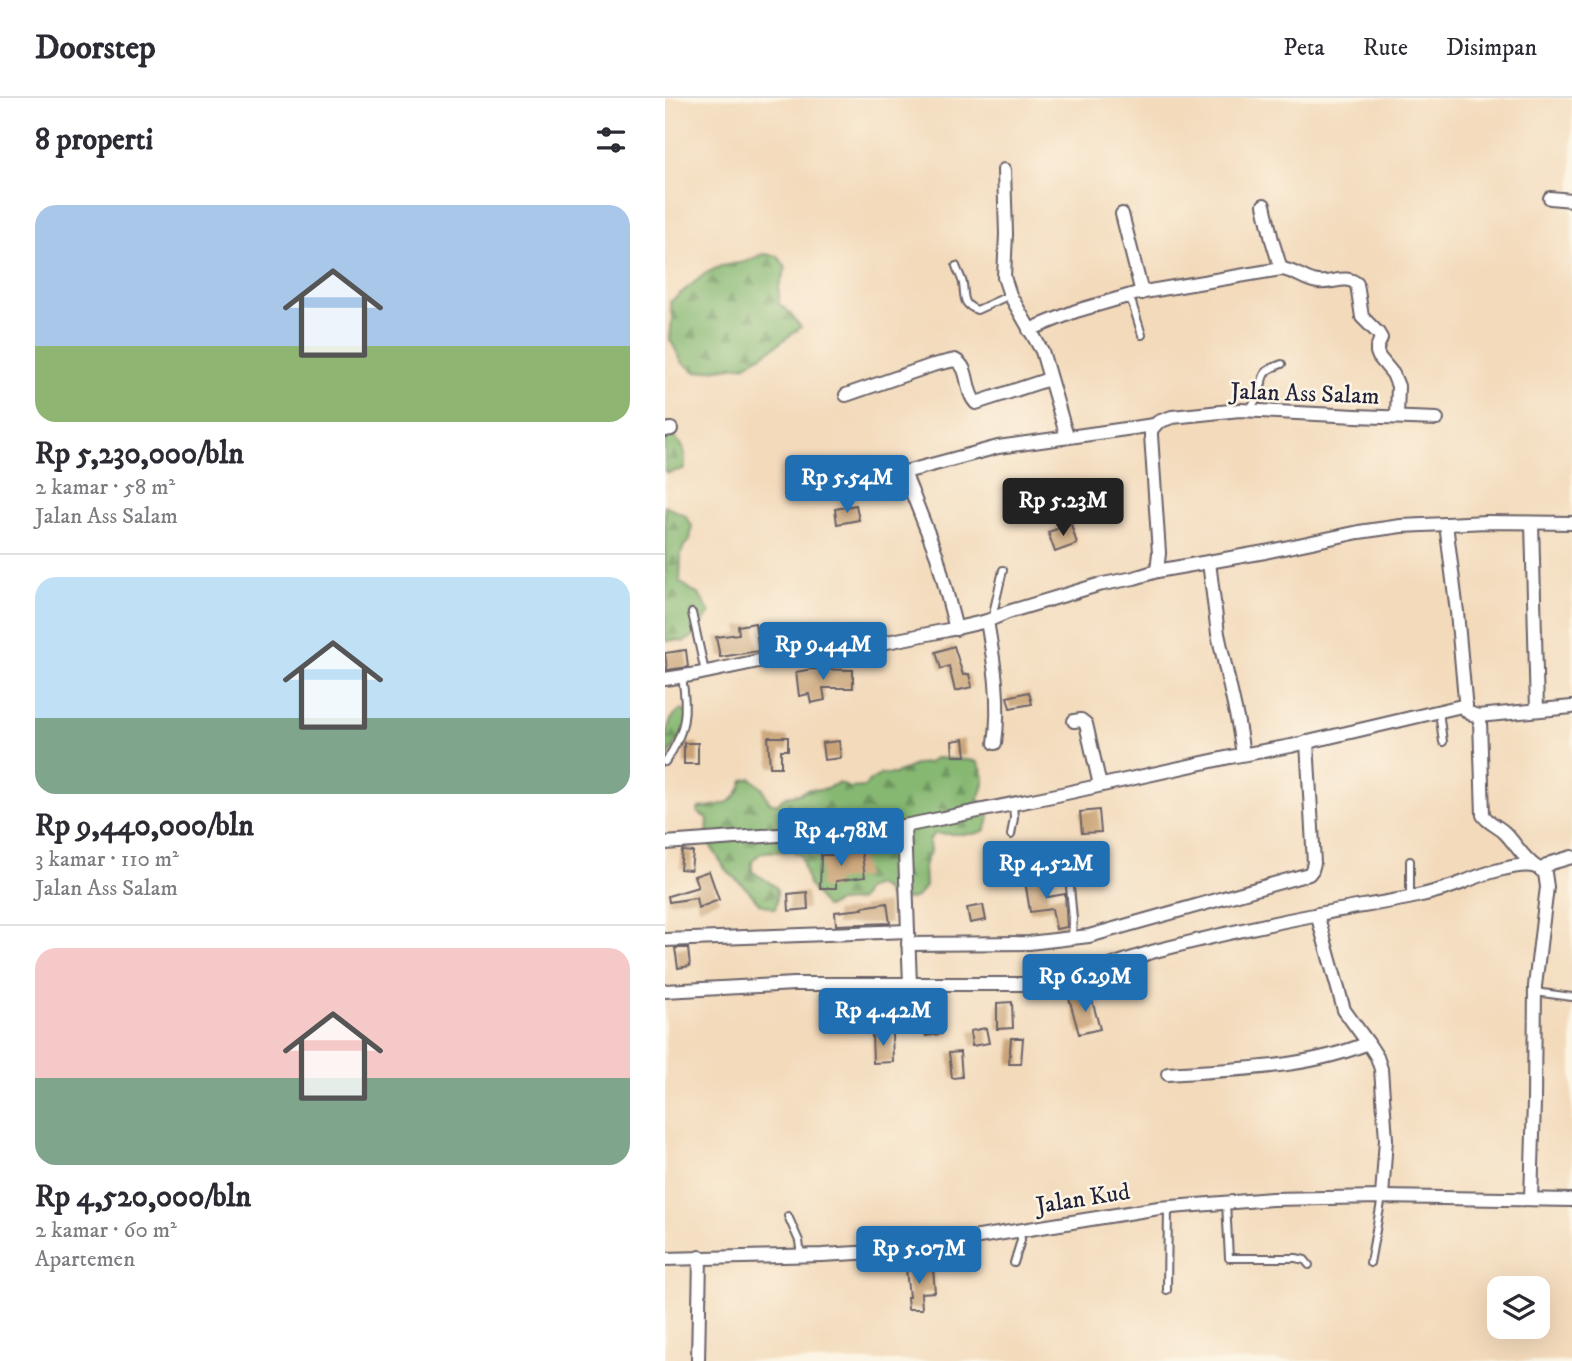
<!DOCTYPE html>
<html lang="id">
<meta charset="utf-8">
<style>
:root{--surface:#fff;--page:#f7f7f7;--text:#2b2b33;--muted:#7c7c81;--line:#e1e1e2;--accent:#1f6fb2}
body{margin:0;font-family:"IM FELL DW Pica",serif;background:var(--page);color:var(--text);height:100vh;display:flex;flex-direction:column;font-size:26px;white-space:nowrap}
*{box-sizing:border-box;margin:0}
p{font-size:23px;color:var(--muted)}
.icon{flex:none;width:38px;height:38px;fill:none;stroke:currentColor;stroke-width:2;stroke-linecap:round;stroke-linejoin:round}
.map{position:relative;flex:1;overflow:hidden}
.drawer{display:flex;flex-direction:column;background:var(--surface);width:665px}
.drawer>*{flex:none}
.controls{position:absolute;left:822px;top:1178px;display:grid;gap:14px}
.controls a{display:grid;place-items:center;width:63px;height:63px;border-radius:14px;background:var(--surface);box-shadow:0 7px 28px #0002;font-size:35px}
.price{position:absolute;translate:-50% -60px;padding:0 16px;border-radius:7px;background:var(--accent);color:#fff;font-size:23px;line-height:46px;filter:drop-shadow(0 2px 4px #0008)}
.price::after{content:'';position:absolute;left:50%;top:42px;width:21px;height:16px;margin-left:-10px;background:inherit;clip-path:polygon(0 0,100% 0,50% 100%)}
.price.current{background:#222;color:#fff}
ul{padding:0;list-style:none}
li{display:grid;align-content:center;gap:14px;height:371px;padding:0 35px}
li+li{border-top:2px solid var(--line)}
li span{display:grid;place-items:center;height:217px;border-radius:21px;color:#555}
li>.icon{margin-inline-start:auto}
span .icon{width:126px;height:126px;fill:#fffc;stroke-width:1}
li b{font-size:30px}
h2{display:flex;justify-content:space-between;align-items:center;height:84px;padding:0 35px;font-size:30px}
header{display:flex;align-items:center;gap:42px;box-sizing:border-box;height:98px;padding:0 35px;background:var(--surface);border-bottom:2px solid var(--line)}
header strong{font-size:33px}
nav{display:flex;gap:38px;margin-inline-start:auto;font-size:24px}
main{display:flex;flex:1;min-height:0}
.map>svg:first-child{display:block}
.forest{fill:url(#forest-firs);stroke:#546d56;stroke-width:2}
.building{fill:#caa478}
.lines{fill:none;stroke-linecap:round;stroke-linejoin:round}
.lane-casing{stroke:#6b6268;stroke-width:10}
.street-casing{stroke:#6b6268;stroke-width:16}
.lane{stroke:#fff;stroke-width:6}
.street{stroke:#fff;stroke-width:12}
.labels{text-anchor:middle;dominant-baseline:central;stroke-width:5;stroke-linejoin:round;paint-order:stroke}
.street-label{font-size:24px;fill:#22223b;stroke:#fcf5e5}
</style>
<header>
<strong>Doorstep</strong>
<nav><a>Peta</a><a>Rute</a><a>Disimpan</a></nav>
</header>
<main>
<section class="drawer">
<h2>8 properti<svg class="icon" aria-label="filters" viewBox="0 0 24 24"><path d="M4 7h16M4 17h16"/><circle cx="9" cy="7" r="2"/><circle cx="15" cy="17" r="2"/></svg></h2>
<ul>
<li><span style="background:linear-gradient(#a9c7e8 65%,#8fb573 0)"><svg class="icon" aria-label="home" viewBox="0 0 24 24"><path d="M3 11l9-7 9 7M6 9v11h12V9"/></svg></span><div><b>Rp 5,230,000/bln</b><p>2 kamar · 58 m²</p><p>Jalan Ass Salam</p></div></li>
<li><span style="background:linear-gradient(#bfe0f5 65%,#7fa58c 0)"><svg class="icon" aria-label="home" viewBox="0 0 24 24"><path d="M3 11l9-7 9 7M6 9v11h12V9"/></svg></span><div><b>Rp 9,440,000/bln</b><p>3 kamar · 110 m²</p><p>Jalan Ass Salam</p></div></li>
<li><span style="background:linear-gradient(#f6c9c9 60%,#7fa58c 0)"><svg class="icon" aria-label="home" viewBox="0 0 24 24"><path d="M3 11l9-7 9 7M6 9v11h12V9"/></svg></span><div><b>Rp 4,520,000/bln</b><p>2 kamar · 60 m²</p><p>Apartemen</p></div></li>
</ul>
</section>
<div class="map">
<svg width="907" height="1263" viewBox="0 0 907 1263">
<defs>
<pattern id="forest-firs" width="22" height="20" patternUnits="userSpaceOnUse" patternTransform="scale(1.75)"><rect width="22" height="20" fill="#86b872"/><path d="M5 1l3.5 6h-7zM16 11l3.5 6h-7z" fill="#6d955f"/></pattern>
</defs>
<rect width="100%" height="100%" fill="#fcf5e5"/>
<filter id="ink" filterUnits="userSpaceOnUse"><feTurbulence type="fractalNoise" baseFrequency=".0143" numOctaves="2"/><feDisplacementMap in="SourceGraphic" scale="14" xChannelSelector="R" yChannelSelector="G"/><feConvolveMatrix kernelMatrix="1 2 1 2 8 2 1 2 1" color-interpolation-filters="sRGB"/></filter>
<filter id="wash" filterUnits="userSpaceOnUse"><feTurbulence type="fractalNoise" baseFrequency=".00686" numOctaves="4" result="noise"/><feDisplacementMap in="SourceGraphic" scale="28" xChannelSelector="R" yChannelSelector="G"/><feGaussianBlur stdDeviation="1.57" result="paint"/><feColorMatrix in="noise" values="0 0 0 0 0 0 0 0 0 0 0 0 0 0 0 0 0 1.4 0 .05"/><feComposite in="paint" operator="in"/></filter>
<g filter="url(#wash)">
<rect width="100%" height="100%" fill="#f3dabb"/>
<!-- forest -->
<g class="forest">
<path d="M98 156 113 158 121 170 114 189V206L123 213 136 229 108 250 81 267 31 274 17 264 5 241 7 220 5 204 41 175 56 168 80 164Z"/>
<path d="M6 337C20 347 22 355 19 371L2 375 0 373V340Z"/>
<path d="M0 408 20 417 27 428 25 442 19 448 16 456 15 484 35 498 45 515 26 540 18 544 11 542 0 543Z"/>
<path d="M18 612 26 619 24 629 9 648 0 666C0 648 0 616 18 612Z"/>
<path d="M269 660 304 662 312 664C321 677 322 688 312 701 325 711 327 720 319 733L309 736H269L264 742 265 753 259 768 260 788 253 798 246 801 236 800 232 802H225L220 792 211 787 201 791 195 802C186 804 181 803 174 804 168 805 166 809 160 809L143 786 136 757 126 752C109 757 99 747 87 764V773C95 780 106 783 112 791V803L110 811 95 806 82 791 61 772 42 742 43 721 32 714 34 710C58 706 71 708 78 682L86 680 98 691 104 704 112 706 121 698 134 696 144 691 156 692 174 685 185 690 199 689 205 683 216 676H230L252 666 264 665Z"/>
</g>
<g id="blocks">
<!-- building -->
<g class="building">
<path d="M191 407 194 422 172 426 170 411Z"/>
<path d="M406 426 412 446 390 454 383 434Z"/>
<path d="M90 525 94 553 55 559 51 539 74 536 73 528Z"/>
<path d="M289 548 298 577 304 576 307 589 290 593 284 568 276 571 271 554Z"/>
<path d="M21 552 23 569 2 572 0 555Z"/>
<path d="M147 571 188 572V590H158L160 602 146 605 144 596 134 598 131 574Z"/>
<path d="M364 594 367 606 345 610 342 599Z"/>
<path d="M103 639H123V652H116V669H105Z"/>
<path d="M299 641 301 658H288L287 643Z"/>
<path d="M174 643 176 660 159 662 157 645Z"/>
<rect x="19" y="645" width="14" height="21"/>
<path d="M434 712 436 734 417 735 415 714Z"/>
<path d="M196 750 200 779 171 783V790H155L156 757H178L177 753Z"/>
<path d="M17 753 28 754 26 772 15 771Z"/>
<path d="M44 773 54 802 33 810 31 800 4 804 3 798 33 789 29 778Z"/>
<path d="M381 780 383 799 400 796 402 829 391 831 387 811 365 814 360 783Z"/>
<path d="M142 794 143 811 124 813 123 796Z"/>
<path d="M222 805 225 825 171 827 170 814 198 811 197 809Z"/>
<path d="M318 807 321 822 305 825 302 810Z"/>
<path d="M10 850H23L25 868 13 870Z"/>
<path d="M425 895 435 931 414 936 404 900Z"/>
<path d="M274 900 277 936 261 938 257 901Z"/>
<path d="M347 904 348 930 332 931V905Z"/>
<path d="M321 930 324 945 307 948 305 933Z"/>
<path d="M227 934 228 964 208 965 207 935Z"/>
<path d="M346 940H358L356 966H344Z"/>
<path d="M295 954 297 979 287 980 284 955Z"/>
<path d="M250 1170 251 1173 268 1171 270 1194 256 1195 257 1211H243L242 1199H244L241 1171Z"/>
</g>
</g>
</g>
<g filter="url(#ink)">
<use href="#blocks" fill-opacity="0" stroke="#6b6268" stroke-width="2"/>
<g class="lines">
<defs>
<g id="lane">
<path d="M291 168C293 174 297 180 298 186 300 200 297 206 312 212L345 197"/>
<path d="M461 200 467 205 477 237"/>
<path d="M585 312C587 304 592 303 595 297 596 296 596 286 597 285 598 272 606 270 617 266"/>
<path d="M27 515 40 574"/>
<path d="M329 520V511L338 472"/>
<path d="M774 613 778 644"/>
<path d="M0 664C21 635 23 613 17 579"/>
<path d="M346 737 349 720 348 706"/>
<path d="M745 763V800"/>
<path d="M404 778 408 821 407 841"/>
<path d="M870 894 907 899"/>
<path d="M561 1105 564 1160H631L640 1162 644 1167"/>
<path d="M123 1118 134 1143 136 1158"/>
<path d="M349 1165 356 1142 355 1133"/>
<path d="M705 1165 717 1099"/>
<path d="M502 1192 503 1110"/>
</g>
<g id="street">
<path d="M339 72 341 136 339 179 345 197 377 253 402 339"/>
<path d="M885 100 907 102"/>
<path d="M599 107 607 142 616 171"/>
<path d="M457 116 477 195"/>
<path d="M364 232 411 213 473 195 616 171C630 172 640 183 653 184 667 186 681 176 692 186L697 219 713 235 716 240 712 250V254L714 259 728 276 733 288 732 319"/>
<path d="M181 297 268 267 290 262C306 270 299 293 311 305L384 281"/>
<path d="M0 332 6 331"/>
<path d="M239 374 272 458 291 531"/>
<path d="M214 381 333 349 489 327"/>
<path d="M867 425 872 612"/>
<path d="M781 426 792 514 801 612 804 615 813 618 815 622 818 717C823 725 833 728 840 735 851 746 857 759 871 769"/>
<path d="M544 464 553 536 573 625 578 656"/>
<path d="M492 473 494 455 486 337V332L493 324 507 319 575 312 691 318 772 321"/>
<path d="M322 523C329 564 336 603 330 645"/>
<path d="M0 581 32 576 122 557 222 544 283 532 322 523 343 514 433 487 469 480 492 473 600 454 694 434 736 428 781 426 821 424 907 425"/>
<path d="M813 618 907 609"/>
<path d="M409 623 416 622 421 626 435 687"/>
<path d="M239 728 245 886"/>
<path d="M0 745 239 728 392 697 565 659 626 648 801 607"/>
<path d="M876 772 886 765 907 759"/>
<path d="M652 816 679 912 703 945 712 959 716 971 721 1041 717 1099"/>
<path d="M0 842 243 833"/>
<path d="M243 846 364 845 424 838 644 776 647 772 649 765 642 644"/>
<path d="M0 893 129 886H362L408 881C436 871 465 860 494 852 545 839 597 827 649 817 699 806 751 803 799 784 815 777 856 763 871 769 875 770 877 773 880 775L882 789 870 888 869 1004 866 1101"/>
<path d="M503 976C569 971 641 971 703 945"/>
<path d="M0 1161 157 1157 227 1153 494 1110 607 1101 717 1099 907 1102"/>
<path d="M33 1263 35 1159"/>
</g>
</defs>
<!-- lane casing -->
<use href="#lane" class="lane-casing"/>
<!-- street casing -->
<use href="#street" class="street-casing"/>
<!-- lane -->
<use href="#lane" class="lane"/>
<!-- street -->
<use href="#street" class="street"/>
</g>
</g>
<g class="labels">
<!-- street labels -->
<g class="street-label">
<text transform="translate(640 296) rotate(2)">Jalan Ass Salam</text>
<text transform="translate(418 1101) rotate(-9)">Jalan Kud</text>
</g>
</g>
</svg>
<div class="controls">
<a><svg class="icon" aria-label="layers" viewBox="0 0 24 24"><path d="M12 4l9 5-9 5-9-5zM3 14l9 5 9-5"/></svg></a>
</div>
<b class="price" style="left:182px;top:417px">Rp 5.54M</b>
<b class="price current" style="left:398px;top:440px">Rp 5.23M</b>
<b class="price" style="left:158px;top:584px">Rp 9.44M</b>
<b class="price" style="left:176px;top:770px">Rp 4.78M</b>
<b class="price" style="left:381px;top:803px">Rp 4.52M</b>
<b class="price" style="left:420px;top:916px">Rp 6.29M</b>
<b class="price" style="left:218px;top:950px">Rp 4.42M</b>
<b class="price" style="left:254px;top:1188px">Rp 5.07M</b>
</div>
</main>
